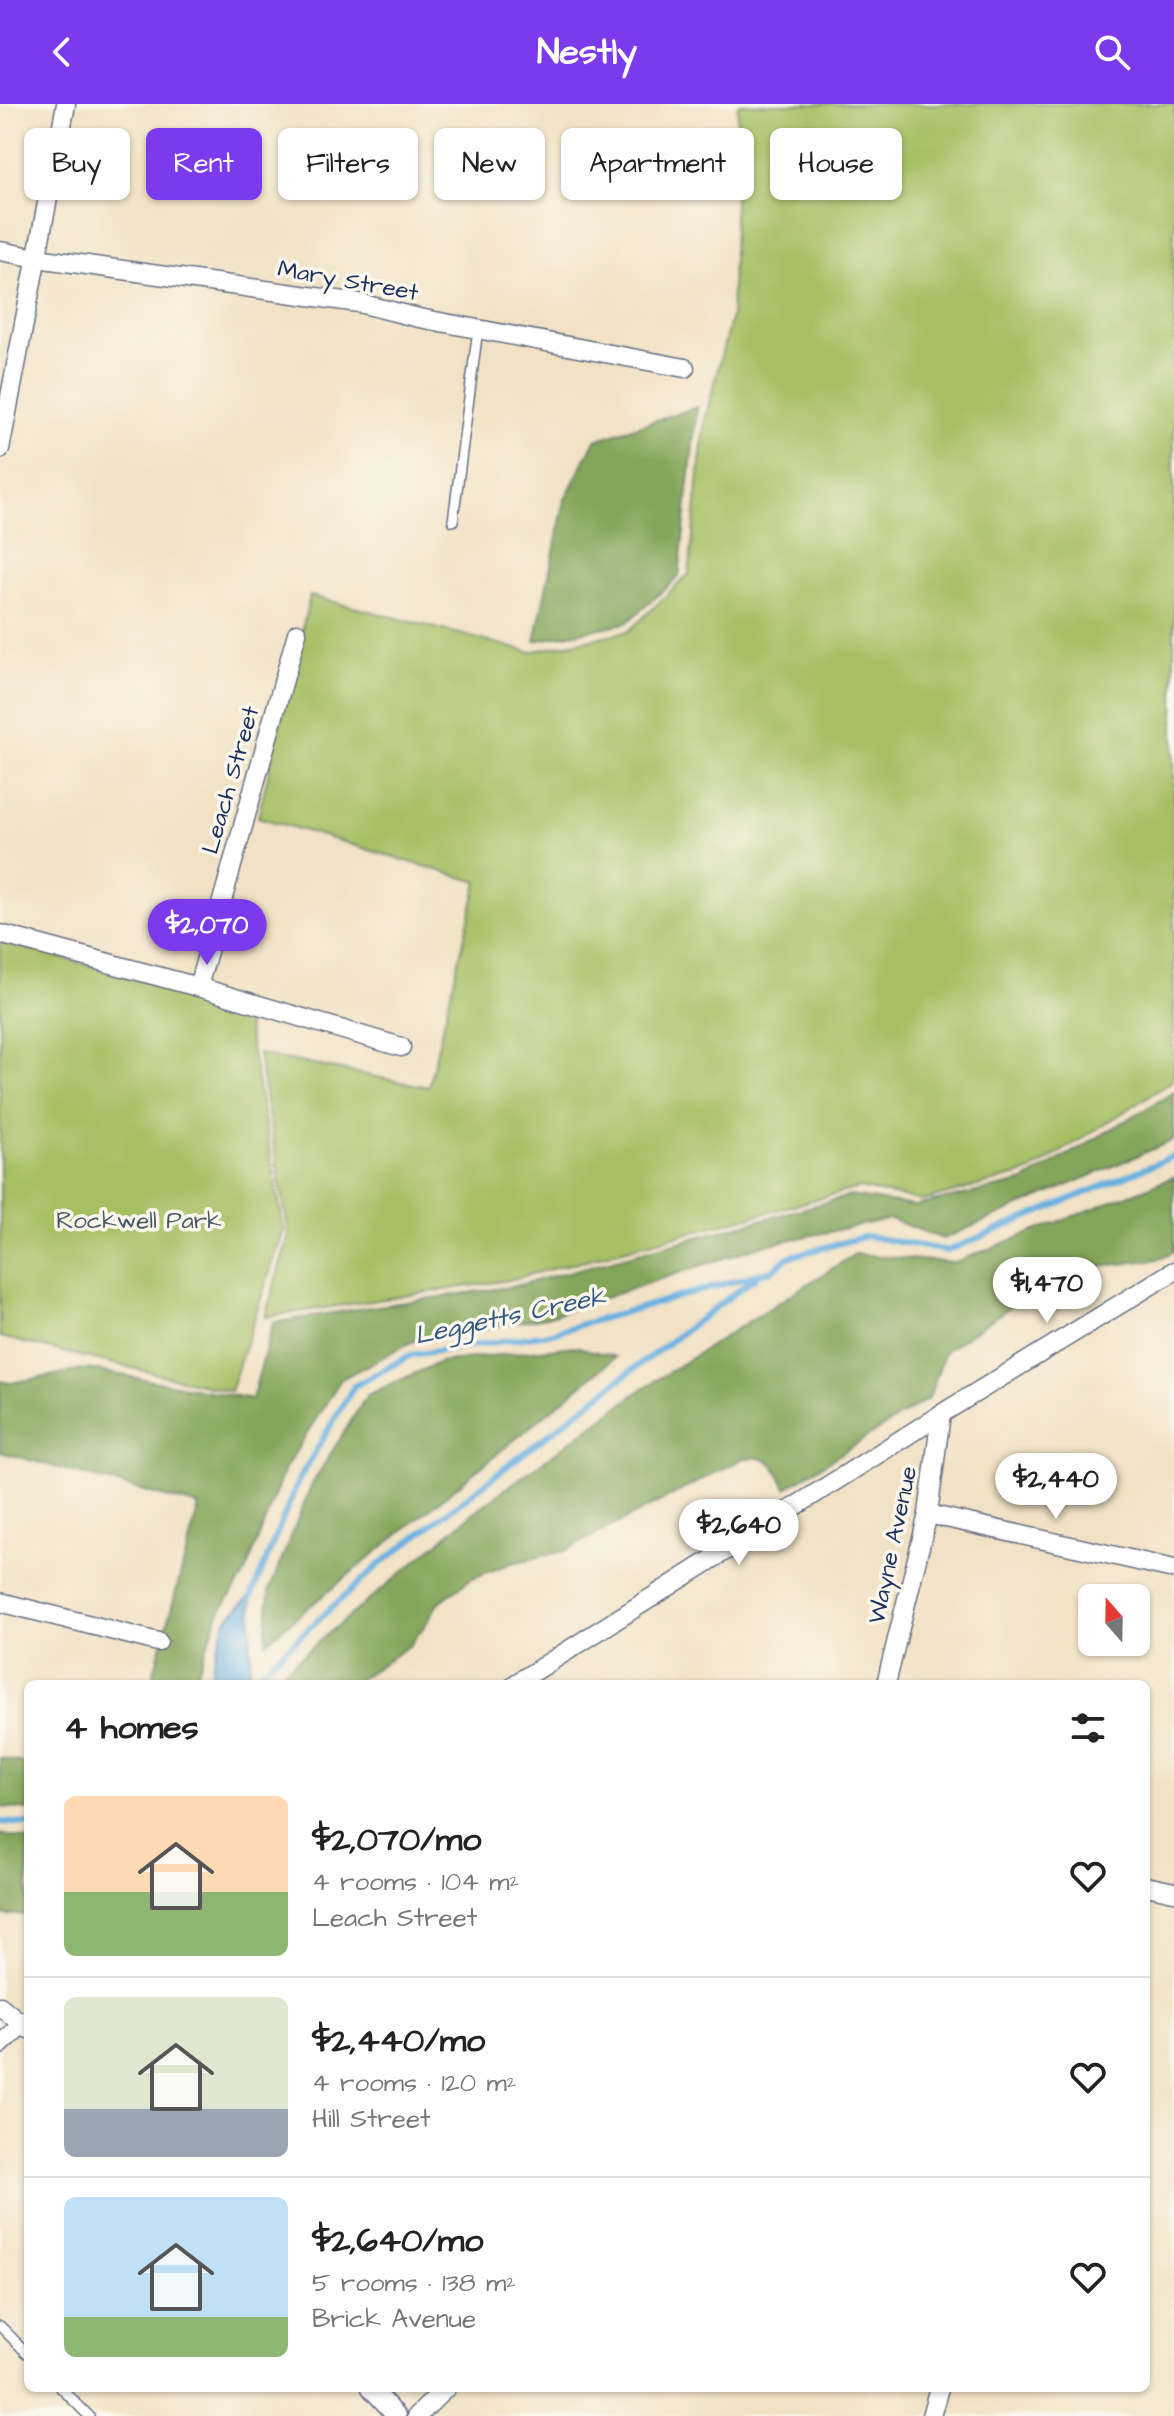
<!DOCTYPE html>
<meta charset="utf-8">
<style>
:root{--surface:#fff;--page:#f6f6f6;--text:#222;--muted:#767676;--line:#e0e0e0;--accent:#7c3aed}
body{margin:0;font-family:"Architects Daughter",sans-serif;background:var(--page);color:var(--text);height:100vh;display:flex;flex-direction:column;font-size:30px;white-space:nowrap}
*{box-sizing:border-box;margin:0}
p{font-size:26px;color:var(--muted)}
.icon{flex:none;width:44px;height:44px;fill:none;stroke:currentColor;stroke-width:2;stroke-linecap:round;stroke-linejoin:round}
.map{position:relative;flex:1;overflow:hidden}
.sheet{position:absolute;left:24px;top:1576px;width:1126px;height:712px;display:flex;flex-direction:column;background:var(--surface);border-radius:12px;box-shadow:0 2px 6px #0004}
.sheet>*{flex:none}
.top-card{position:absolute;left:24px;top:24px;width:1126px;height:72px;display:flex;gap:16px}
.needle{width:52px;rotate:340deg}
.tools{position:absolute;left:1078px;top:1480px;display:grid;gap:16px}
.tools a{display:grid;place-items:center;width:72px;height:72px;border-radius:12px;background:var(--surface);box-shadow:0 2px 6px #0004;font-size:40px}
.price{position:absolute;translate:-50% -68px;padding:0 18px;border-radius:28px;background:#fff;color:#222;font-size:26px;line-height:52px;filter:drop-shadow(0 2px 4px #0008)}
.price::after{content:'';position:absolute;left:50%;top:48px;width:24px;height:18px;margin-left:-12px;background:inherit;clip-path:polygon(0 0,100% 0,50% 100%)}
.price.selected{background:var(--accent);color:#fff}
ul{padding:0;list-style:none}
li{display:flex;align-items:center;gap:24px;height:200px;padding:0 40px}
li+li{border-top:2px solid var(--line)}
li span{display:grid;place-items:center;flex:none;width:224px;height:160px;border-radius:12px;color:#555}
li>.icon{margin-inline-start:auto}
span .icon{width:96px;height:96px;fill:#fffc;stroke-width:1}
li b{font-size:34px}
h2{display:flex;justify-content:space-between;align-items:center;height:96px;padding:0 40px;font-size:34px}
.pill{padding:0 28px;border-radius:12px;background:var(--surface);box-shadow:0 2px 6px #0004;font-size:28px;line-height:72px}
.pill.selected{background:var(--accent);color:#fff}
header{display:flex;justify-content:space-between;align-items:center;height:104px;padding:0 40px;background:var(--accent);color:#fff;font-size:36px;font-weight:700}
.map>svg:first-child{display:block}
.green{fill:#a6bf64;stroke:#607761;stroke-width:2}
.forest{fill:#84a65a;stroke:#506a5c;stroke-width:2}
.water{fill:#69b0e0;stroke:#42709f;stroke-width:2}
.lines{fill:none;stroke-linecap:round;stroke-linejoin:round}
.stream{stroke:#69b0e0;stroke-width:6}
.service-casing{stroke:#666e82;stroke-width:12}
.minor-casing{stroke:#666e82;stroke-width:21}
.service{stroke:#fff;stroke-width:9}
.minor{stroke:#fff;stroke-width:18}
.labels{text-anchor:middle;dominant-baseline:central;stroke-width:7;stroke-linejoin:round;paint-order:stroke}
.street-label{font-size:24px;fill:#1b2f5e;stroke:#fbf7ec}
.park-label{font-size:24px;fill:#455a60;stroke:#fbf7ec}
.water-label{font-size:26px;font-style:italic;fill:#325685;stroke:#fbf7ec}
</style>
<header><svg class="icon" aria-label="back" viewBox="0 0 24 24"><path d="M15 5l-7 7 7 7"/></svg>Nestly<svg class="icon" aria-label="search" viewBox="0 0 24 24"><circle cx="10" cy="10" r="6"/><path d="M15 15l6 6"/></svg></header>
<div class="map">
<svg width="1174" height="2312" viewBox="0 0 1174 2312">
<rect width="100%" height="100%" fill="#fbf7ec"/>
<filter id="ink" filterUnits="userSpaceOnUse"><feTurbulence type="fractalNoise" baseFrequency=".0125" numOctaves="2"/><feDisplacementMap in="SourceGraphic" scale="16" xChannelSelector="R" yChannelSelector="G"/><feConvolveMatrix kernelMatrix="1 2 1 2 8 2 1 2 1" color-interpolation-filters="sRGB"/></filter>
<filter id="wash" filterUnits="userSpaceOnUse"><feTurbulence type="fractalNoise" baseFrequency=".006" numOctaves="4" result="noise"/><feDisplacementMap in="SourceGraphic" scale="32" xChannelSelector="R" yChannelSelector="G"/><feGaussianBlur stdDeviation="1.8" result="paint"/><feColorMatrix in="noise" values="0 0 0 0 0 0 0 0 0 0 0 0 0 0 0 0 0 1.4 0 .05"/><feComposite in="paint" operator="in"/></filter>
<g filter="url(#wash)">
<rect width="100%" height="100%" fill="#f2e2c5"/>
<!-- green -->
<g class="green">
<path d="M738 0H1174V976L1029 1068 922 1097 859 1084 509 1176 265 1213 289 1131 258 950 428 983 478 778 258 713 310 492 530 548 629 527 689 470 704 320 731 213Z"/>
<path d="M0 837 244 904 284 1126 230 1287 0 1233Z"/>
</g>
<!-- forest -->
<g class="forest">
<path d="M697 303 679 473 626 519 535 537 565 395 595 336Z"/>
<path d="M1174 988V1036L943 1135 890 1115 760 1142 547 1213 411 1238 341 1275 284 1366 245 1470 219 1509 193 1580H151L199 1402 0 1348V1277L11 1279 88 1265 252 1295 273 1219 344 1207 516 1182 850 1092 915 1102 1022 1078Z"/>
<path d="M1174 1073V1147L1159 1155 1064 1167 945 1247 929 1294 786 1384C775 1361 772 1351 744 1354L564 1447 512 1459 472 1474 437 1500 430 1514 410 1541 352 1580H268L478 1405 642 1285 855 1150 953 1159Z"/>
<path d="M574 1242 616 1253 266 1538 269 1487 312 1380 367 1291 440 1258Z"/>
<path d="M0 1654 28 1660V1706L0 1703Z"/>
<path d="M0 1730 28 1736V1810L0 1812Z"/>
</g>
<!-- water -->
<path class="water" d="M252 1490 250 1566 238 1580H213L212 1561 226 1516Z"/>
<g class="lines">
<!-- stream -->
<g class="stream">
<path d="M250 1496 299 1375 354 1282 411 1251 548 1230 773 1166 788 1153 867 1132 947 1147 1174 1052"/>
<path d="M247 1580 379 1461 619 1276 756 1173"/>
<path d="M0 1718 28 1720"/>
</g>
</g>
</g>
<g filter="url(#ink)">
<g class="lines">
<defs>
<g id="service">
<path d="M453 417 478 225"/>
<path d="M0 2222 28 2250"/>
<path d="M61 2284 89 2312"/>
</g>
<g id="minor">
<path d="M0 147 37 154 359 199 419 214 685 264"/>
<path d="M0 345 66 0"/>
<path d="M0 830 198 883 401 943"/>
<path d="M198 883 297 529"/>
<path d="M928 1410 1174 1465"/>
<path d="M0 1498 158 1538"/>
<path d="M515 1580 941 1310 1174 1167"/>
<path d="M886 1580 928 1410 941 1310"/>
<path d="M1146 1782 1174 1788"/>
<path d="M0 1902 28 1925"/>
<path d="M0 1941 28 1915"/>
<path d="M371 2284 397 2312"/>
<path d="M417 2312 446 2284"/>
<path d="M931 2312 939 2284"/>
</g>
</defs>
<!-- service casing -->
<use href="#service" class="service-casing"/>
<!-- minor casing -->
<use href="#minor" class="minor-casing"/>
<!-- service -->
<use href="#service" class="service"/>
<!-- minor -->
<use href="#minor" class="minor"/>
</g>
</g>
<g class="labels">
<!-- street labels -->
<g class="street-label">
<text transform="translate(348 177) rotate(10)">Mary Street</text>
<text transform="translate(231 676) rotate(-74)">Leach Street</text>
<text transform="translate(893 1441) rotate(-78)">Wayne Avenue</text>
</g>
<!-- park labels -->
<g class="park-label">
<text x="139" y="1117">Rockwell Park</text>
</g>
<!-- water labels -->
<g class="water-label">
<text transform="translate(510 1212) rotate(-12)">Leggetts Creek</text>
</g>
</g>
</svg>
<div class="tools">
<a><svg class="needle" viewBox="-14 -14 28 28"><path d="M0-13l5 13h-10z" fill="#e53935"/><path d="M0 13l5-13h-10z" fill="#767676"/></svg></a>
</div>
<b class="price selected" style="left:207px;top:863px">$2,070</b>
<b class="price" style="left:1047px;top:1221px">$1,470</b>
<b class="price" style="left:1056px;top:1417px">$2,440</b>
<b class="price" style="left:739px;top:1463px">$2,640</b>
<div class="top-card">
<a class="pill">Buy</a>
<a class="pill selected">Rent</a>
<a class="pill">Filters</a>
<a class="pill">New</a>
<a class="pill">Apartment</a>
<a class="pill">House</a>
</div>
<section class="sheet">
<h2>4 homes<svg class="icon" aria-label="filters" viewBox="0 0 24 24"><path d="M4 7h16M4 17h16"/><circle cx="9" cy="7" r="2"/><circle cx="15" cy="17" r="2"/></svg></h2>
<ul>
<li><span style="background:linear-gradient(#ffd9b3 60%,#8fb573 0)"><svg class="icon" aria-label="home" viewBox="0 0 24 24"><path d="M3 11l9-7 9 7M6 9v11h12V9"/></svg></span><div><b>$2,070/mo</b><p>4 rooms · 104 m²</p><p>Leach Street</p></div><svg class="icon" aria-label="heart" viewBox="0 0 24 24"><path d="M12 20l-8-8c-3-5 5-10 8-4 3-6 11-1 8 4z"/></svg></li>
<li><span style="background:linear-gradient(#dfe7d0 70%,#9aa5b1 0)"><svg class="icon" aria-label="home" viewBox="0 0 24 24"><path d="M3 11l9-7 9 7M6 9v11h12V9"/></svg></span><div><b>$2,440/mo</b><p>4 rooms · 120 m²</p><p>Hill Street</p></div><svg class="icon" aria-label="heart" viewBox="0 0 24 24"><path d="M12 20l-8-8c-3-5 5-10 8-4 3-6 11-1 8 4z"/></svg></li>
<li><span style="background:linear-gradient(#bfe0f5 75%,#8fb573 0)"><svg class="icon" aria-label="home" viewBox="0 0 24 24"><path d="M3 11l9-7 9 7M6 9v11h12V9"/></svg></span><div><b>$2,640/mo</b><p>5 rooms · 138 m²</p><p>Brick Avenue</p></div><svg class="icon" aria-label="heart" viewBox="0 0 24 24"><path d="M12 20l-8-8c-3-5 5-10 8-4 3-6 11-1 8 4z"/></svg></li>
</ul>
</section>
</div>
